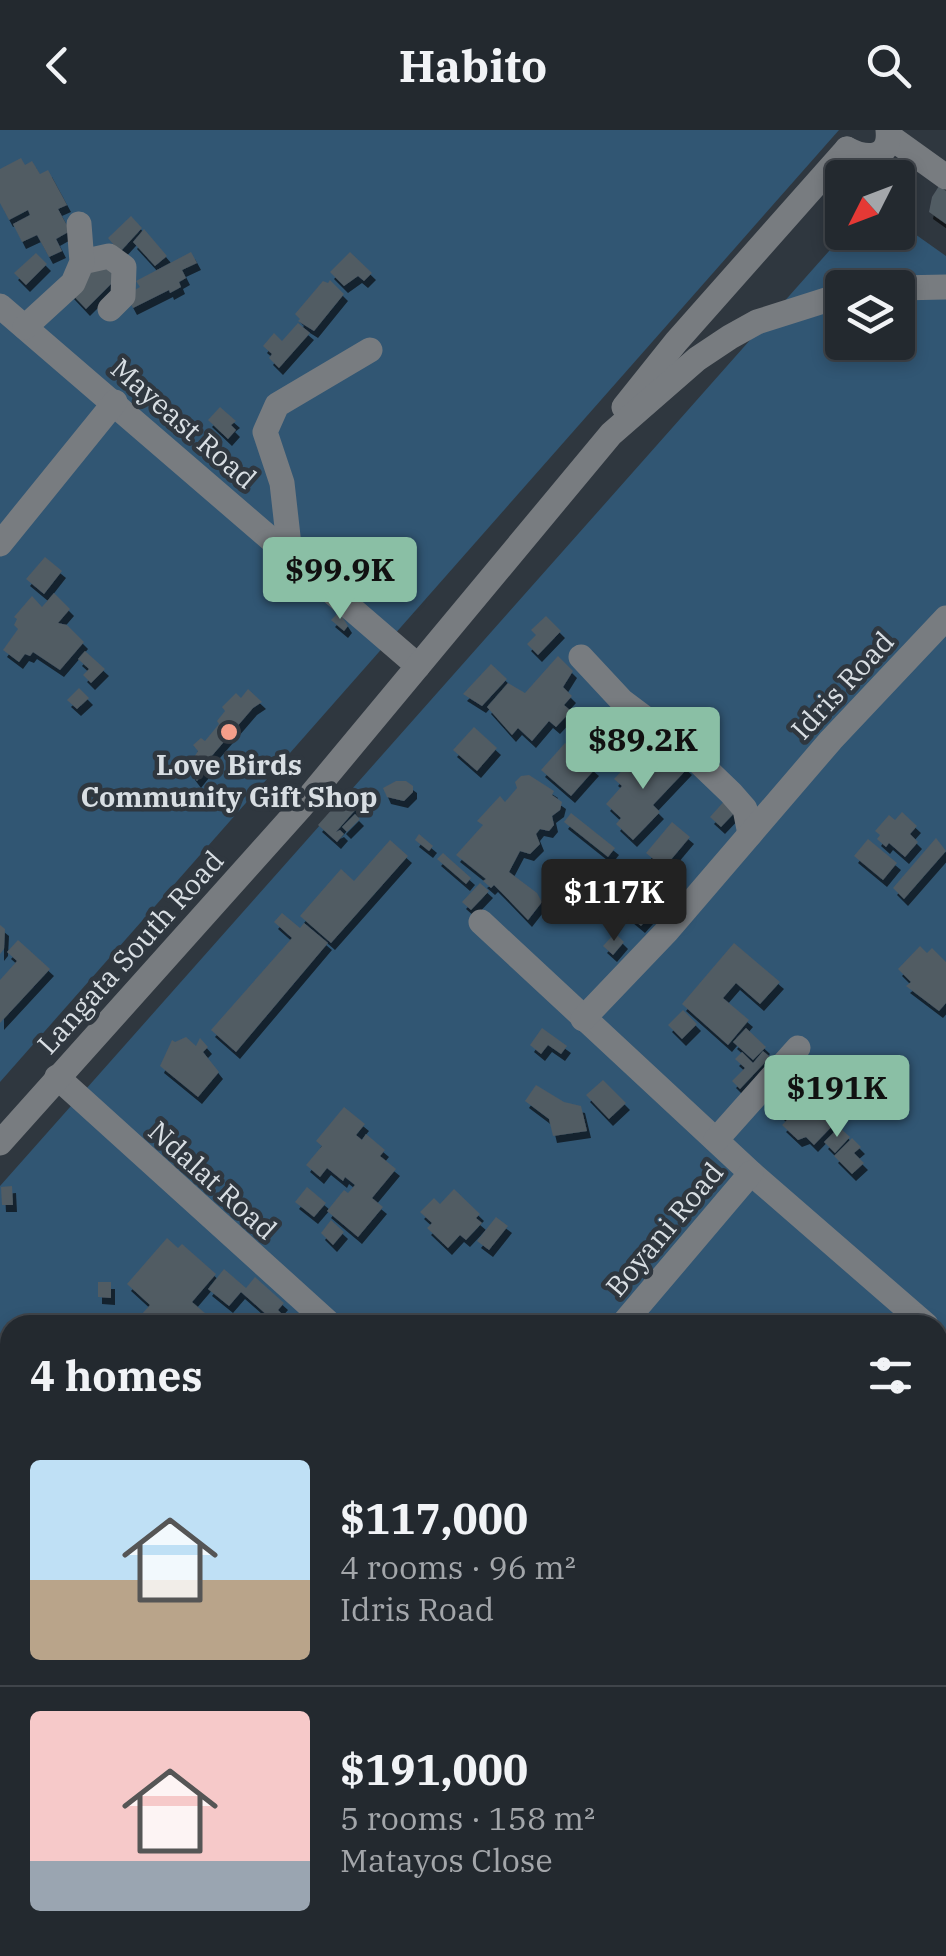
<!DOCTYPE html>
<meta charset="utf-8">
<style>
:root{--surface:#23292f;--page:#2f353b;--text:#f1f3f6;--muted:#a3a6aa;--line:#40454b;--accent:#8abfa5}
body{margin:0;font-family:"IBM Plex Serif",serif;background:var(--page);color:var(--text);height:100vh;display:flex;flex-direction:column;font-size:38px;white-space:nowrap}
*{box-sizing:border-box;margin:0}
p{font-size:32px;color:var(--muted)}
.icon{flex:none;width:55px;height:55px;fill:none;stroke:currentColor;stroke-width:2;stroke-linecap:round;stroke-linejoin:round}
.map{position:relative;flex:1;overflow:hidden}
.panel{position:absolute;left:0px;top:1185px;width:948px;height:642px;display:flex;flex-direction:column;background:var(--surface);border-radius:30px 30px 0 0;box-shadow:0 5px 15px #0003,0 0 0 2px var(--line)}
.panel>*{flex:none}
.needle{width:65px;rotate:228deg}
.buttons{position:absolute;left:825px;top:30px;display:grid;gap:20px}
.buttons a{display:grid;place-items:center;width:90px;height:90px;border-radius:10px;background:var(--surface);box-shadow:0 5px 15px #0003,0 0 0 2px var(--line);font-size:50px}
.price{position:absolute;translate:-50% -85px;padding:0 22px;border-radius:10px;background:var(--accent);color:#111;font-size:32px;line-height:65px;filter:drop-shadow(0 2px 5px #0008)}
.price::after{content:'';position:absolute;left:50%;top:60px;width:30px;height:22px;margin-left:-15px;background:inherit;clip-path:polygon(0 0,100% 0,50% 100%)}
.price.on{background:#222;color:#fff}
ul{padding:0;list-style:none}
li{display:flex;align-items:center;gap:30px;height:250px;padding:0 30px}
li+li{border-top:2px solid var(--line)}
li span{display:grid;place-items:center;flex:none;width:280px;height:200px;border-radius:10px;color:#555}
li>.icon{margin-inline-start:auto}
span .icon{width:120px;height:120px;fill:#fffc;stroke-width:1}
li b{font-size:42px}
h2{display:flex;justify-content:space-between;align-items:center;height:120px;padding:0 30px;font-size:42px}
header{display:flex;justify-content:space-between;align-items:center;height:130px;padding:0 30px;background:var(--surface);font-size:45px;font-weight:700}
.map>svg:first-child{display:block}
.green{fill:#315673;fill-rule:evenodd}
.building{fill:#515b63;filter:url(#shadow)}
.lines{fill:none;stroke-linecap:round;stroke-linejoin:round}
.minor{stroke:#787c80;stroke-width:25}
.poi-dot{fill:#f49e8a;stroke:#2f373f;stroke-width:4}
.labels{text-anchor:middle;dominant-baseline:central;stroke-width:9;stroke-linejoin:round;paint-order:stroke}
.street-label{font-size:28px;fill:#d8dee3;stroke:#2f373f}
.poi-label{font-size:28px;font-weight:bold;fill:#d8dee3;stroke:#2f373f}
</style>
<header><svg class="icon" aria-label="back" viewBox="0 0 24 24"><path d="M15 5l-7 7 7 7"/></svg>Habito<svg class="icon" aria-label="search" viewBox="0 0 24 24"><circle cx="10" cy="10" r="6"/><path d="M15 15l6 6"/></svg></header>
<div class="map">
<svg width="946" height="1826" viewBox="0 0 946 1826">
<defs>
<filter id="shadow"><feDropShadow dx="4" dy="7" stdDeviation="0" flood-color="#0009"/></filter>
</defs>
<rect width="100%" height="100%" fill="#2f373f"/>
<!-- green -->
<g class="green">
<path d="M0 0H839L0 952Z"/>
<path d="M898 92 946 126V1826H0V1056L845 103 898 102ZM842 158H898V212H842ZM10 1195H938V1818H10Z"/>
</g>
<!-- building -->
<g class="building">
<path d="M21 28 25 35 32 31 40 44 48 40 67 75 58 79 70 101 56 109 62 121 49 127 37 105 22 112 13 94 30 85 28 80 9 90 0 73V39Z"/>
<path d="M939 56 946 61V94L929 82 932 67Z"/>
<path d="M131 86 142 98 120 122 108 108Z"/>
<path d="M144 99 167 126 155 136 133 112Z"/>
<path d="M191 122 197 133 182 140 186 148 179 152 181 157 170 163 169 160 133 178 126 165 140 157 136 151Z"/>
<path d="M350 122 372 143 364 151 358 146 344 156 330 142Z"/>
<path d="M36 123 47 134 26 155 14 143Z"/>
<path d="M102 130 118 147 86 179 70 162Z"/>
<path d="M330 150 344 164 314 201 298 191 300 189 295 184 323 151 328 153Z"/>
<path d="M298 193 310 203 279 238 269 228 272 224 263 216 274 203 282 211Z"/>
<path d="M220 277 236 291 231 295 236 300 228 309 208 290Z"/>
<path d="M45 427 62 441 44 464 26 449Z"/>
<path d="M54 463 70 479 58 493 67 495 84 512 60 540 33 522 30 526 25 524 19 532 3 520 18 499 14 495 17 489 14 487 32 466 42 477Z"/>
<path d="M339 482 348 496 344 501 331 490Z"/>
<path d="M546 486 561 501 538 525 527 514 536 505 531 500Z"/>
<path d="M85 521 105 539 91 553 83 545 89 539 78 529Z"/>
<path d="M558 526 573 541 563 557 572 566 564 575 571 581 556 597 549 591 532 611 518 598 512 605 487 577 508 553 525 563Z"/>
<path d="M491 534 507 549 482 576 463 564Z"/>
<path d="M79 558 89 568 77 579 67 570Z"/>
<path d="M248 559 262 572 253 578 210 628 212 632 197 651 191 643V632L198 621 193 615 201 608 205 611 219 594 217 591 225 581 222 577 236 563 241 568Z"/>
<path d="M474 597 497 618 477 641 453 620Z"/>
<path d="M565 613 595 639 571 666 541 640Z"/>
<path d="M670 622 688 638 653 675 660 682 633 710 616 694 621 688 606 674 622 656 614 649 633 629 639 634 646 626 656 636Z"/>
<path d="M529 645 554 661 552 665 562 672 560 680 552 686 554 695 549 701 540 699 536 704 540 714 530 724 520 721 509 742 537 763 542 772 528 790 501 762 494 755 491 758 483 751 486 749 456 725 483 695 477 691 500 666 505 672 517 658 515 652 521 646Z"/>
<path d="M396 651H406L413 656V662L404 671 387 667 383 658Z"/>
<path d="M351 658 364 670 336 702 340 700 344 704 337 712 318 695Z"/>
<path d="M727 668 739 678 721 697 710 687Z"/>
<path d="M902 682 917 696 910 704 918 712 905 727 889 713 886 717 877 709 880 705 875 701 889 685 895 690Z"/>
<path d="M571 683 615 718 608 727 564 692Z"/>
<path d="M355 684 360 689 347 702 342 697Z"/>
<path d="M672 692 690 707 664 738 646 723Z"/>
<path d="M419 704 433 716 429 721 415 710Z"/>
<path d="M936 708 946 721 904 769 893 758Z"/>
<path d="M868 709 897 733 883 750 854 726Z"/>
<path d="M390 710 408 726 331 813 300 786 341 739 354 751Z"/>
<path d="M443 723 471 748 466 754 437 729Z"/>
<path d="M480 753 489 761 471 780 462 772Z"/>
<path d="M646 766 658 777 641 796 629 786Z"/>
<path d="M282 783 300 798 304 793 328 813 236 922 211 900 292 808 274 792Z"/>
<path d="M0 795 5 799 4 819 0 824Z"/>
<path d="M615 803 624 812 613 825 603 816Z"/>
<path d="M18 810 50 839 0 893V850L17 831 7 822Z"/>
<path d="M734 813 780 852 760 874 736 853 723 868 749 890 728 915 682 874Z"/>
<path d="M920 816 927 823 932 818 946 832V873L939 881 906 856 911 852 898 839Z"/>
<path d="M683 880 697 894 682 909 668 895Z"/>
<path d="M542 898 567 916 561 924 548 915 541 924 530 915Z"/>
<path d="M746 898 766 917 753 930 733 912Z"/>
<path d="M186 907 196 916 200 908 208 917 203 922 219 942 198 967 160 936 172 910 175 912Z"/>
<path d="M763 921 770 927 740 959 732 951 745 938 735 929 742 922 753 933Z"/>
<path d="M603 950 626 973 609 989 586 965Z"/>
<path d="M536 955 564 972 581 976 587 1001 553 1006 549 989 525 971Z"/>
<path d="M801 955 813 966 816 962 828 974 824 978 837 991 814 1015 806 1007 798 1010 782 995 787 990 777 980Z"/>
<path d="M344 977 365 994 356 1005 362 1010 366 1004 385 1020 380 1026 396 1039 372 1068 383 1077 358 1107 327 1081 344 1060 348 1063 355 1055 345 1047 343 1051 327 1038 320 1047 306 1035 322 1016 316 1011Z"/>
<path d="M839 997 850 1007 835 1023 824 1012Z"/>
<path d="M852 1008 861 1017 854 1023 864 1033 852 1044 834 1026Z"/>
<path d="M12 1056 13 1075H2L1 1057Z"/>
<path d="M307 1057 326 1073 314 1087 295 1072Z"/>
<path d="M454 1059 480 1084 476 1088 482 1093 466 1110 460 1105 448 1118 427 1098 432 1093 420 1082 434 1068 440 1074Z"/>
<path d="M496 1087 508 1096 489 1120 477 1111Z"/>
<path d="M331 1090 344 1102 333 1115 321 1103Z"/>
<path d="M167 1108 178 1118 182 1114 216 1144 192 1172 219 1195H132L150 1175 127 1154Z"/>
<path d="M224 1139 246 1158 255 1147 284 1173 278 1180 284 1186 277 1194 241 1162 229 1176 208 1159Z"/>
<path d="M98 1152H111V1168L98 1167Z"/>
<path d="M941 1541 946 1546V1556L938 1564V1545Z"/>
<path d="M938 1604 946 1611 943 1623 946 1626V1656L943 1659 938 1655Z"/>
<path d="M0 1631 10 1640V1684L0 1695Z"/>
<path d="M3 1753 10 1760V1817L0 1808 3 1805 0 1802Z"/>
<path d="M725 1818H732L742 1826H717Z"/>
<path d="M800 1818H830L822 1826H797L794 1824Z"/>
</g>
<g class="lines">
<!-- minor -->
<g class="minor">
<path d="M889 6 946 47"/>
<path d="M847 19C868 30 891 29 888 0"/>
<path d="M82 132 109 126 124 137 123 166 110 179"/>
<path d="M898 158 946 157"/>
<path d="M0 176 418 536"/>
<path d="M25 197 73 153 82 132 79 94"/>
<path d="M624 277 676 212 847 19"/>
<path d="M0 414 115 272"/>
<path d="M290 424 282 353 265 302 277 275 370 220"/>
<path d="M581 527 622 571 682 616 731 663 745 679 750 704"/>
<path d="M481 792 751 1043 926 1195"/>
<path d="M583 889 667 801 831 610 946 488"/>
<path d="M57 947 331 1195"/>
<path d="M716 1010 798 918"/>
<path d="M0 1013 300 678 611 304 697 229 730 207 757 192 842 165"/>
<path d="M622 1195 751 1043"/>
<path d="M0 1529 10 1536"/>
<path d="M10 1563 3 1579 10 1598"/>
<path d="M938 1724 946 1732"/>
<path d="M263 1818 274 1826"/>
<path d="M569 1818 580 1826"/>
<path d="M671 1826 678 1818"/>
</g>
</g>
<!-- markers -->
<circle class="poi-dot" cx="229" cy="602" r="10"/>
<g class="labels">
<!-- street labels -->
<g class="street-label">
<text transform="translate(184 293) rotate(41)">Mayeast Road</text>
<text transform="translate(842 555) rotate(-47)">Idris Road</text>
<text transform="translate(130 822) rotate(-48)">Langata South Road</text>
<text transform="translate(213 1050) rotate(42)">Ndalat Road</text>
<text transform="translate(664 1099) rotate(-50)">Boyani Road</text>
</g>
<!-- poi labels -->
<g class="poi-label">
<text x="229" y="634">Love Birds<tspan x="229" dy="32">Community Gift Shop</tspan></text>
</g>
</g>
</svg>
<div class="buttons">
<a><svg class="needle" viewBox="-14 -14 28 28"><path d="M0-13l5 13h-10z" fill="#e53935"/><path d="M0 13l5-13h-10z" fill="#a3a6aa"/></svg></a>
<a><svg class="icon" aria-label="layers" viewBox="0 0 24 24"><path d="M12 4l9 5-9 5-9-5zM3 14l9 5 9-5"/></svg></a>
</div>
<b class="price" style="left:340px;top:492px">$99.9K</b>
<b class="price" style="left:643px;top:662px">$89.2K</b>
<b class="price on" style="left:614px;top:814px">$117K</b>
<b class="price" style="left:837px;top:1010px">$191K</b>
<section class="panel">
<h2>4 homes<svg class="icon" aria-label="filters" viewBox="0 0 24 24"><path d="M4 7h16M4 17h16"/><circle cx="9" cy="7" r="2"/><circle cx="15" cy="17" r="2"/></svg></h2>
<ul>
<li><span style="background:linear-gradient(#bfe0f5 60%,#b9a48a 0)"><svg class="icon" aria-label="home" viewBox="0 0 24 24"><path d="M3 11l9-7 9 7M6 9v11h12V9"/></svg></span><div><b>$117,000</b><p>4 rooms · 96 m²</p><p>Idris Road</p></div></li>
<li><span style="background:linear-gradient(#f6c9c9 75%,#9aa5b1 0)"><svg class="icon" aria-label="home" viewBox="0 0 24 24"><path d="M3 11l9-7 9 7M6 9v11h12V9"/></svg></span><div><b>$191,000</b><p>5 rooms · 158 m²</p><p>Matayos Close</p></div></li>
</ul>
</section>
</div>
